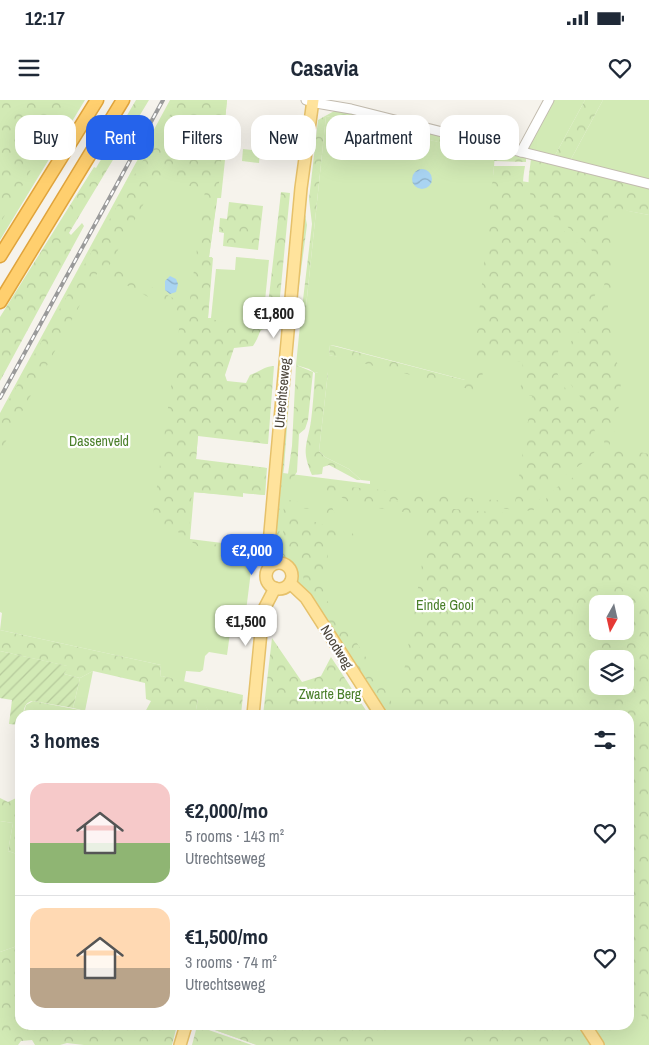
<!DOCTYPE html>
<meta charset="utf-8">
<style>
:root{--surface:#fff;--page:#f2f2f3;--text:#1f2937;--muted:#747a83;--line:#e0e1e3;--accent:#2563eb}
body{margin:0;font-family:"Archivo Narrow",sans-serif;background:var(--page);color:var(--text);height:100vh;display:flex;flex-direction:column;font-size:19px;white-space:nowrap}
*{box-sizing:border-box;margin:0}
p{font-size:16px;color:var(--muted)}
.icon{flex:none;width:28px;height:28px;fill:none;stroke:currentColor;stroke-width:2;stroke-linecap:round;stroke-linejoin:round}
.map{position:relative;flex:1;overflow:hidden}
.sheet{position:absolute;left:15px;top:610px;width:619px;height:320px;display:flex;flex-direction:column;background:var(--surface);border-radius:15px;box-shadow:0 5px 20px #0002}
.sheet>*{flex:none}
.top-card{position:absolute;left:15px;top:15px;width:620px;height:45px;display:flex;gap:10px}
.needle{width:32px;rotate:188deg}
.tools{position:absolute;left:589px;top:495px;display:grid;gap:10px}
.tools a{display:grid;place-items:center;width:45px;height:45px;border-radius:10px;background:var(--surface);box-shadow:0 5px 20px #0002;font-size:25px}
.price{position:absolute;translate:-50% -42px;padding:0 11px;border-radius:10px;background:#fff;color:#222;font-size:16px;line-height:32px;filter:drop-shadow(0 1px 2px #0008)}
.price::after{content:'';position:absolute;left:50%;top:30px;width:15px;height:11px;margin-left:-8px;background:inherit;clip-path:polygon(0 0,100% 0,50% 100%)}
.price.on{background:var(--accent);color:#fff}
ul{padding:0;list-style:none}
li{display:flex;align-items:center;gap:15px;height:125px;padding:0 15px}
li+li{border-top:1px solid var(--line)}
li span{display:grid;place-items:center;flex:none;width:140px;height:100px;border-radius:15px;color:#555}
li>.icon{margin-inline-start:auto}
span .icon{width:60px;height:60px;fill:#fffc;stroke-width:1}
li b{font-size:21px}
h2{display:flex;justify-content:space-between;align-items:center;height:60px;padding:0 15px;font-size:21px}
.tag{padding:0 18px;border-radius:15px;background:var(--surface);box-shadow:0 5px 20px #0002;font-size:18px;line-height:45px}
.tag.on{background:var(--accent);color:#fff}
.status{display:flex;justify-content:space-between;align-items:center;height:35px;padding:0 25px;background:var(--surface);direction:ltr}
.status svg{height:14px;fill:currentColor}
header{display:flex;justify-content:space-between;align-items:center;height:65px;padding:0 15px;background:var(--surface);font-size:22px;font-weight:800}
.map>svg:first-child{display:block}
.green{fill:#d2eab5;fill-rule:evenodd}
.forest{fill:url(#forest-crowns);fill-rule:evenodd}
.garden{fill:url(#garden-furrows)}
.water{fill:url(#water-waves)}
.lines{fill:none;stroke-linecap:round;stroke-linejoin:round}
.minor-casing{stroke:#c2bbae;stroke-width:11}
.major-casing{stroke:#e6c16a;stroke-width:14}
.highway-casing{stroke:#e0a43c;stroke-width:15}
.minor{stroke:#fff;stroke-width:9}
.major{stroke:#ffe39c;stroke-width:11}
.highway{stroke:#ffcf6e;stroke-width:12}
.rail-casing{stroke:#9a9a9a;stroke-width:4}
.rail{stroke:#fff;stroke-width:2;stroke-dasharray:5.5;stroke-linecap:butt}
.labels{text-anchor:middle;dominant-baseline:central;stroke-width:4.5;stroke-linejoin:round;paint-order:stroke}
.street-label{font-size:14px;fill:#4b4439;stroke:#fff}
.park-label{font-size:14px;fill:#4a7f2a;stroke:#fff}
</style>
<div class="status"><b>12:17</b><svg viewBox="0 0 49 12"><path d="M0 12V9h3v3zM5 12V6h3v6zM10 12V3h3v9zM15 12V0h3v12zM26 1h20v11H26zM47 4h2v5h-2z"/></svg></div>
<header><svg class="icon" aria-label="menu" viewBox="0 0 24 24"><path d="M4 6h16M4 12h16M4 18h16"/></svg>Casavia<svg class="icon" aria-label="heart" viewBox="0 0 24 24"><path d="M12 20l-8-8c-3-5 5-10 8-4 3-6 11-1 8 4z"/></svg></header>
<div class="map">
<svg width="649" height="945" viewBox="0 0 649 945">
<defs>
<pattern id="forest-crowns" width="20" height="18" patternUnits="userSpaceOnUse" patternTransform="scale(1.25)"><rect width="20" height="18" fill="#d2eab5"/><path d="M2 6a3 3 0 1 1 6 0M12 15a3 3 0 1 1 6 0" fill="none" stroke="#b6ca9c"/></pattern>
<pattern id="garden-furrows" width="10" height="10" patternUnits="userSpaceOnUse" patternTransform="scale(1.25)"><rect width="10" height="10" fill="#d2eab5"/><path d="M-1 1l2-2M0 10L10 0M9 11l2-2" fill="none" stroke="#b6ca9c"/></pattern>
<pattern id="water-waves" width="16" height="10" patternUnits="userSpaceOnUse" patternTransform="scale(1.25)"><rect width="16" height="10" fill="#a9d4f2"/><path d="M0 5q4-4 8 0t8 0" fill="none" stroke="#8caec5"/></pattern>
</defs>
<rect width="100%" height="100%" fill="#f6f3ec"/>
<!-- green -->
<g class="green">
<path d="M0 0H85L0 140Z"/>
<path d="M170 0H227L221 59 225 60 221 98H217L209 157 213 158 208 218H211L216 169 235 170 236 157 269 160 264 211 259 223 278 225V230L208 223 203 279 268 344 198 336 196 359 267 368 265 395 243 393V397L194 392 190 439 254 447 243 535 230 533 227 555 209 552 205 556 203 570 200 572 186 571 184 582 162 576 160 578 161 565 0 530 2 513 0 512V313Z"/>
<path d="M554 0H585L553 59 527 51Z"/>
<path d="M603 0H649V80L570 61Z"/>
<path d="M326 16 495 55 493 77 555 86 629 111 649 115V945H598L585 925H629V615H381L266 441 275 372 370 384V381L361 380 349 369 325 357 319 351 328 272H318L315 273 309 269 296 265 300 225 304 226ZM330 245 336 246 465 280 329 255ZM598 504H625V531H598ZM598 559H625V586H598Z"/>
<path d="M243 49 260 51 259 63 242 61Z"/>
<path d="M93 571 85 611 73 608 80 578Z"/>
<path d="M198 599H203L210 615H195Z"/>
<path d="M0 721 13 723 8 751 20 755V845L0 852Z"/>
<path d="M201 925H575L588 945H257Z"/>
</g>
<!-- forest -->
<g class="forest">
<path d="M0 0H69L14 101 0 123Z"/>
<path d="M136 0H149L69 133 71 135 82 123 84 126 0 281V217L94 67 96 68Z"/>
<path d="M179 0H227L218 93 209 157H212L208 218 230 224 278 225V230C254 227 264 230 253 246L234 248 225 275 227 281 246 283 250 275C259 272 265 266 274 266L268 344 198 335 196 360 266 368 265 395 243 393 242 396 192 392 188 438 196 442 236 447 237 456 203 450 171 427 152 422 181 215 99 170 0 352V316L136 72ZM158 78 172 80 205 91 189 206 109 166Z"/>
<path d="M585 0H603L570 61 553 59Z"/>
<path d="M336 10 526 57V62L494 61V55L326 16 304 226 300 225 312 124 309 99 318 20Z"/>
<path d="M531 58 649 87V115L607 107 612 155V179L607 213 621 282 617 324 609 346 649 354V928L640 913 629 904V615H384L303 488C308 469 291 462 285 446 281 434 284 412 284 399L298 402 332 407 338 423 312 409 295 408 305 419 352 433 357 438 329 435 325 498 350 532 380 580 397 613 430 416 351 404 337 394 326 395 327 385 515 402 532 296 520 295 523 262 484 258 481 292 329 255 330 245 472 282 494 66H525C523 78 521 90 527 101 532 109 543 115 551 121 571 135 594 155 600 180 597 189 594 200 589 208 577 227 554 243 556 267 559 295 607 321 595 351 591 360 559 378 550 386 542 393 538 402 533 411L383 399 429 407 541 416C542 411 543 405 545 401 555 379 597 374 603 349 613 314 562 294 564 262 565 242 583 229 593 215 598 207 601 199 603 190 604 185 606 180 605 175 599 152 575 132 556 118 548 112 536 106 531 96 526 84 530 71 531 58ZM598 504H625V531H598ZM598 559H625V586H598Z"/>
<path d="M281 92 290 93 279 207 268 205Z"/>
<path d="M229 102 263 106 258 150 223 146 224 133 219 132 220 118 227 119Z"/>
<path d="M303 104 307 125 296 208 284 368C281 389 276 428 282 448 286 458 296 468 302 478L300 484 296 478 292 466 280 457 276 450 273 432Z"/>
<path d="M296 265 313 272 308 320 305 329 299 334 297 372 290 382 288 388H286L292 346Z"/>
<path d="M318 272H328L319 351 325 357 349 369 361 380H357L329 365 323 367 322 374 312 375C301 349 307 346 311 321 313 305 314 289 315 273Z"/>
<path d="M0 530 161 565 160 577 162 576 243 595 241 615H210L202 599H198L195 615H148L144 614 151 601 146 599 145 583 93 571 80 578 64 574 67 566 0 551Z"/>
<path d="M325 537 377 615H372Z"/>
<path d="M272 538 302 582 321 576 331 557 369 615H263Z"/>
<path d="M33 601 85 611 83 615H23L26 605Z"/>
<path d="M20 696V755L8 751 13 723 0 721V698L8 702Z"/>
<path d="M20 845V925H177L172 945H84L67 943 60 945H35L32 940 21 941 18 945H0V852Z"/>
<path d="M201 925H389L388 942 391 945H257Z"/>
<path d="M456 925H581L594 945H456Z"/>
<path d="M590 925H613V938L615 945H603Z"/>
<path d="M197 926 252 945H192Z"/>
</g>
<!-- garden -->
<path class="garden" d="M0 551 68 566 64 574 80 578 73 608 33 601C25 602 24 608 23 615H20V625L9 624 12 600 0 598Z"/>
<!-- water -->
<g class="water">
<circle cx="422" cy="79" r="10"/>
<path d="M170 176 176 179 178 184 176 192 170 194 165 190V181Z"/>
</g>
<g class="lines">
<defs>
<g id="minor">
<path d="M306 0 316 3 351 9 649 84"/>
<path d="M521 52 549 0"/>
</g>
<g id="major">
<circle cx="279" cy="476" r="13"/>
<path d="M274 463 269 444 279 331 301 88 313 0"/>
<path d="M290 483 306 498 381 615"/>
<path d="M253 615 263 511 275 488"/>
<path d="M585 925 598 945"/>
<path d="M180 945 186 925"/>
</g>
<g id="highway">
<path d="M0 156 97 0"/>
<path d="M0 202 123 0"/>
</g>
</defs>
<!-- minor casing -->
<use href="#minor" class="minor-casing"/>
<!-- major casing -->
<use href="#major" class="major-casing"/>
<!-- highway casing -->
<use href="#highway" class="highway-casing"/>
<!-- minor -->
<use href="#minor" class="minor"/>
<!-- major -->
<use href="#major" class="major"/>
<!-- highway -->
<use href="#highway" class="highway"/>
<defs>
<path id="rail" d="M0 298 163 0"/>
</defs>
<!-- rail casing -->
<use href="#rail" class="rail-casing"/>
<!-- rail -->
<use href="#rail" class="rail"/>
</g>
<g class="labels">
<!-- street labels -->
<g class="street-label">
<text transform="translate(282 293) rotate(-85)">Utrechtseweg</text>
<text transform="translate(337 547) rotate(58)">Noodweg</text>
</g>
<!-- park labels -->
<g class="park-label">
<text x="99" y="341">Dassenveld</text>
<text x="445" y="505">Einde Gooi</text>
<text x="330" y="594">Zwarte Berg</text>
</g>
</g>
</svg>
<div class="tools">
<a><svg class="needle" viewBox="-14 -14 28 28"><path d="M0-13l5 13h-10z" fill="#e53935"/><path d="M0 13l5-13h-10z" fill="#747a83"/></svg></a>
<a><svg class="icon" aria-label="layers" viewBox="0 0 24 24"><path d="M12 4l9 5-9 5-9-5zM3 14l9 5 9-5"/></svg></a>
</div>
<b class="price" style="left:274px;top:239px">€1,800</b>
<b class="price on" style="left:252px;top:476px">€2,000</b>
<b class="price" style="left:246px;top:547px">€1,500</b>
<div class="top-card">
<a class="tag">Buy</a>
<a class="tag on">Rent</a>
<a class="tag">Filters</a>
<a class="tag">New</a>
<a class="tag">Apartment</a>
<a class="tag">House</a>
</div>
<section class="sheet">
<h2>3 homes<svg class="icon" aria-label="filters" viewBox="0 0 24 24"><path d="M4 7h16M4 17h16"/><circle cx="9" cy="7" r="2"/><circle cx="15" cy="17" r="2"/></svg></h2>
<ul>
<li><span style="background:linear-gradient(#f6c9c9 60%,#8fb573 0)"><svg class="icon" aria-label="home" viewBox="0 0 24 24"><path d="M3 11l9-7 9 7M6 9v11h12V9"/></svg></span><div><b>€2,000/mo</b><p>5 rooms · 143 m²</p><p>Utrechtseweg</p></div><svg class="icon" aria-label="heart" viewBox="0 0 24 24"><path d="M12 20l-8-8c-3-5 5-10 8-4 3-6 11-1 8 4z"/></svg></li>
<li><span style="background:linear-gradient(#ffd9b3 60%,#b9a48a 0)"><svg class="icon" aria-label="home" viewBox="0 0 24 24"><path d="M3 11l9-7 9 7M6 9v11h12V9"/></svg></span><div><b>€1,500/mo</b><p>3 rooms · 74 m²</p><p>Utrechtseweg</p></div><svg class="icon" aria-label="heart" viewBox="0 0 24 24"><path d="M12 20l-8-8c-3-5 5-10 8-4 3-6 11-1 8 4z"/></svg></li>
</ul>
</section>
</div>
